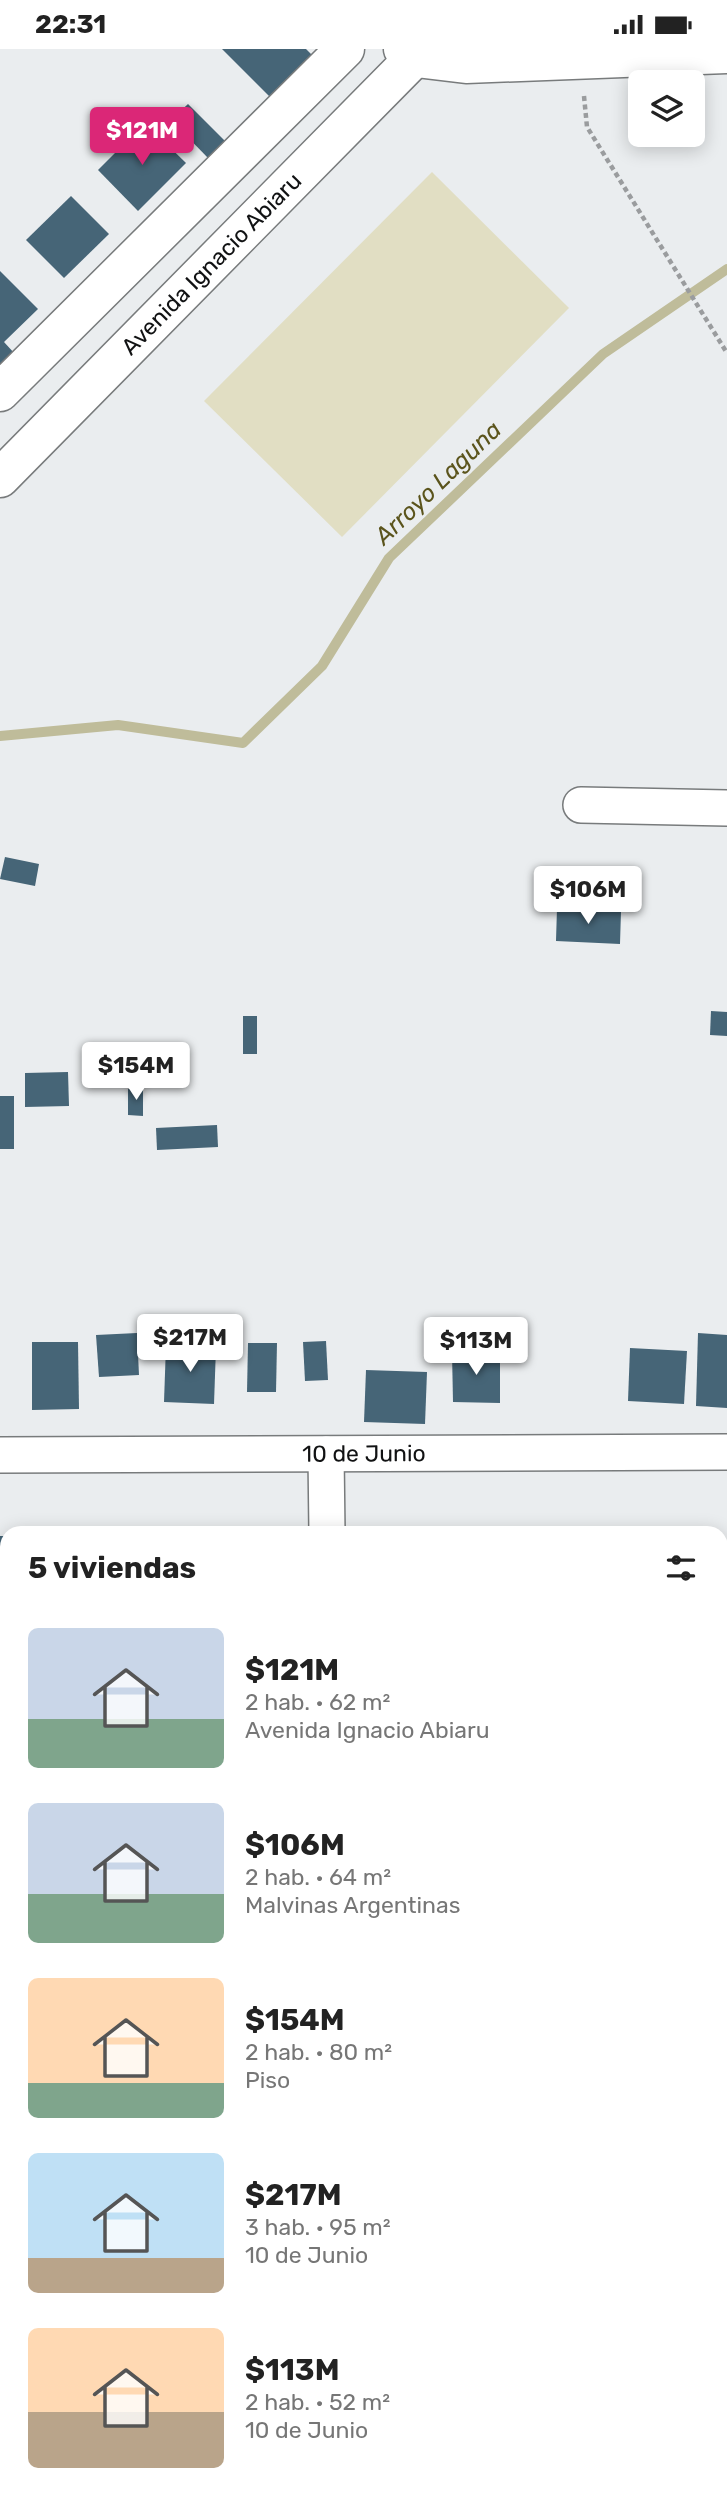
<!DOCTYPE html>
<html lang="es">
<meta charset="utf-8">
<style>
:root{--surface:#fff;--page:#f2f2f2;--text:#222;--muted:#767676;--accent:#db2777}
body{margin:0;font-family:Rubik,sans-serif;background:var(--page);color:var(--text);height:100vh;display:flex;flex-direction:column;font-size:26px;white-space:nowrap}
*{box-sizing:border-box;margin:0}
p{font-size:23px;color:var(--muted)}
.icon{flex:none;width:38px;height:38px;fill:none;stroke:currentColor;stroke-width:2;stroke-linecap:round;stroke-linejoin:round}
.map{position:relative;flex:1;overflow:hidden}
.drawer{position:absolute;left:0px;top:1477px;width:728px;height:973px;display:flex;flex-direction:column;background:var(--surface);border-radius:21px 21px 0 0;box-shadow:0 4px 18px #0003}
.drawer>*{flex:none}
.tools{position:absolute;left:628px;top:21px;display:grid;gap:14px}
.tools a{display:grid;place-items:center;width:77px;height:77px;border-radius:10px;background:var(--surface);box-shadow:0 4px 18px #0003;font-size:35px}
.price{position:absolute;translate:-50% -60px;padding:0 16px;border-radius:7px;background:#fff;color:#222;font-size:23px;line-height:46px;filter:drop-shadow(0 2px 4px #0008)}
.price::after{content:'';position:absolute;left:50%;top:42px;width:21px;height:16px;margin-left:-10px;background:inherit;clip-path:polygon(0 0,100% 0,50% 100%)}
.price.selected{background:var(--accent);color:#fff}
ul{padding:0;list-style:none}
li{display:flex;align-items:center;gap:21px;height:175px;padding:0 28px}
li span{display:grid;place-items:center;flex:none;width:196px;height:140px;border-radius:10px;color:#555}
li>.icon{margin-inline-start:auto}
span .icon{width:84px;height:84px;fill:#fffc;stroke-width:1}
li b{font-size:30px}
h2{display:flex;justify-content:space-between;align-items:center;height:84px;padding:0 28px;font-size:30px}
.status{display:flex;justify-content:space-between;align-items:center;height:49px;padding:0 35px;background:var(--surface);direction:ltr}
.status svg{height:19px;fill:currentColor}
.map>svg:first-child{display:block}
.park{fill:#e1dec3}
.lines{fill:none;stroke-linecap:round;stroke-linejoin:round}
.stream{stroke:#bfbc9a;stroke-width:10}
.building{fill:#466577}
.street-casing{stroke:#787b7c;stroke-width:38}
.secondary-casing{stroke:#787b7c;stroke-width:41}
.path{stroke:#9a9c9e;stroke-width:4.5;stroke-dasharray:5 3.5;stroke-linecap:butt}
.street{stroke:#fff;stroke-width:35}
.secondary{stroke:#fff;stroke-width:38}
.labels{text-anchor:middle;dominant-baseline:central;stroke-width:5;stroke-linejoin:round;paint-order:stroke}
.street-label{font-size:23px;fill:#111213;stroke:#eaedef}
.water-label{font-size:24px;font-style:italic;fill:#5b541c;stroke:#eaedef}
</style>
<div class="status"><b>22:31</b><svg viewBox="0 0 49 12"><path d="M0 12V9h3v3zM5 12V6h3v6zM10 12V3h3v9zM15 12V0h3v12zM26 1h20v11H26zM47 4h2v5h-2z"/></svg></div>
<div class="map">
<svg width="727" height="2450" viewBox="0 0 727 2450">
<rect width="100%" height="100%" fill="#eaedef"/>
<!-- park -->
<path class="park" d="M432 123 569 259 342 488 204 352Z"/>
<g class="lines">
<!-- stream -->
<path class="stream" d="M0 687 118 676 243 694 322 617 389 509 603 305 727 220"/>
</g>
<!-- building -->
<g class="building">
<path d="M222 0H306L312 6 270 48Z"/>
<path d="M188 55 225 92 208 109 171 71Z"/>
<path d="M145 74 186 114 138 162 98 121Z"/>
<path d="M71 147 109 185 64 229 26 191Z"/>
<path d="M0 222 38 260 4 293 15 305 0 320Z"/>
<path d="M5 808 39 815 35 837 0 830Z"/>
<path d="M557 859 621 862 620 895 556 892Z"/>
<path d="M711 962 727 963V987L710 986Z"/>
<rect x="243" y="967" width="14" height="38"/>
<path d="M68 1023 69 1057 25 1058V1024Z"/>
<path d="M128 1040H143V1067L128 1066Z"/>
<rect x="0" y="1047" width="14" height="53"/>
<path d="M217 1076 218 1098 157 1101 156 1079Z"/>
<path d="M137 1284 139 1326 99 1328 96 1286Z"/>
<path d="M698 1284 727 1286V1359L696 1357Z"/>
<path d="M326 1292 328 1331 305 1332 303 1293Z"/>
<path d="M32 1293H78L79 1360 32 1361Z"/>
<path d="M248 1294H277L276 1343H247Z"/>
<path d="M166 1296 216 1298 214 1355 164 1353Z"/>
<path d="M630 1299 687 1302 684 1355 628 1352Z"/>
<path d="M452 1303H500V1354L453 1353Z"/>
<path d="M366 1321 427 1323 425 1375 364 1373Z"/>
<rect x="0" y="1487" width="7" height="64"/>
<path d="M721 1919H727L726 1993H721Z"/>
<rect x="0" y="2284" width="7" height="63"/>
<rect x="120" y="2443" width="52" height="7"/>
<path d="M380 2443H448V2450H379Z"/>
</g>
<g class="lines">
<defs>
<g id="street">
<path d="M581 756 727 759"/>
<path d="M326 1405 327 1484"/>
<path id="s1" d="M0 1406 727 1403"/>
<path d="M721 2038H727"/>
<path d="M0 2040H7"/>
<path d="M328 2450V2443"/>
</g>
<g id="secondary">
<path d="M403 0 416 9 466 15 727 5"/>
<path d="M0 343 345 0"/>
<path id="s2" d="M0 429 423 0"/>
</g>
</defs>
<!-- street casing -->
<use href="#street" class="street-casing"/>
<!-- secondary casing -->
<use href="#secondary" class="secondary-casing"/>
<!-- path -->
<path class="path" d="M584 47 587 78 727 304"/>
<!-- street -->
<use href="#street" class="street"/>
<!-- secondary -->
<use href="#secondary" class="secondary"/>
</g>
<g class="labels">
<!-- street labels -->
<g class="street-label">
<text stroke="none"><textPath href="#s2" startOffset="301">Avenida Ignacio Abiaru</textPath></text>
<text stroke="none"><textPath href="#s1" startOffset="364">10 de Junio</textPath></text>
</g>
<!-- water labels -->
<g class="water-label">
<text transform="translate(438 434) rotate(-44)">Arroyo Laguna</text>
</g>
</g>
</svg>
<div class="tools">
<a><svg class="icon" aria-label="layers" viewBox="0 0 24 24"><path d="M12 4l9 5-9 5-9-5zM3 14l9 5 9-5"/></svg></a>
</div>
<b class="price selected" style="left:142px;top:118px">$121M</b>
<b class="price" style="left:588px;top:877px">$106M</b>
<b class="price" style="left:136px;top:1053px">$154M</b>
<b class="price" style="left:190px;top:1325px">$217M</b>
<b class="price" style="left:476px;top:1328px">$113M</b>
<section class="drawer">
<h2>5 viviendas<svg class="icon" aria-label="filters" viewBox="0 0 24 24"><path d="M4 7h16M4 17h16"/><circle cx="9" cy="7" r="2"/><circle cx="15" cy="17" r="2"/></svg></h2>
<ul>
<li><span style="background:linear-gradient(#c9d6e8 65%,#7fa58c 0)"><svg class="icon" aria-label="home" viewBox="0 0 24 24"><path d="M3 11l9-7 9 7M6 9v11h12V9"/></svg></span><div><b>$121M</b><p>2 hab. · 62 m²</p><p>Avenida Ignacio Abiaru</p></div></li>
<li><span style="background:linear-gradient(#c9d6e8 65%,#7fa58c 0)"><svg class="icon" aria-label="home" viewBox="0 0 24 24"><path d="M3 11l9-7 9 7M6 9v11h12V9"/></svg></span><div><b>$106M</b><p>2 hab. · 64 m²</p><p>Malvinas Argentinas</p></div></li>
<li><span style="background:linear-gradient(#ffd9b3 75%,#7fa58c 0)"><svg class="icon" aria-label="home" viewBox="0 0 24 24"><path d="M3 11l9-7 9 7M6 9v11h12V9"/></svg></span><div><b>$154M</b><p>2 hab. · 80 m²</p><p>Piso</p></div></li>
<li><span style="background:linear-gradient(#bfe0f5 75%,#b9a48a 0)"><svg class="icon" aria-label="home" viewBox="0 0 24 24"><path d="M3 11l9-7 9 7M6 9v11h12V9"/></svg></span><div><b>$217M</b><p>3 hab. · 95 m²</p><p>10 de Junio</p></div></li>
<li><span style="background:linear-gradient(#ffd9b3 60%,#b9a48a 0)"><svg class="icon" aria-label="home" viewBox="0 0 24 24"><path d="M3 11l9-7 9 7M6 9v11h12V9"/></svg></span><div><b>$113M</b><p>2 hab. · 52 m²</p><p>10 de Junio</p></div></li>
</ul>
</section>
</div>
